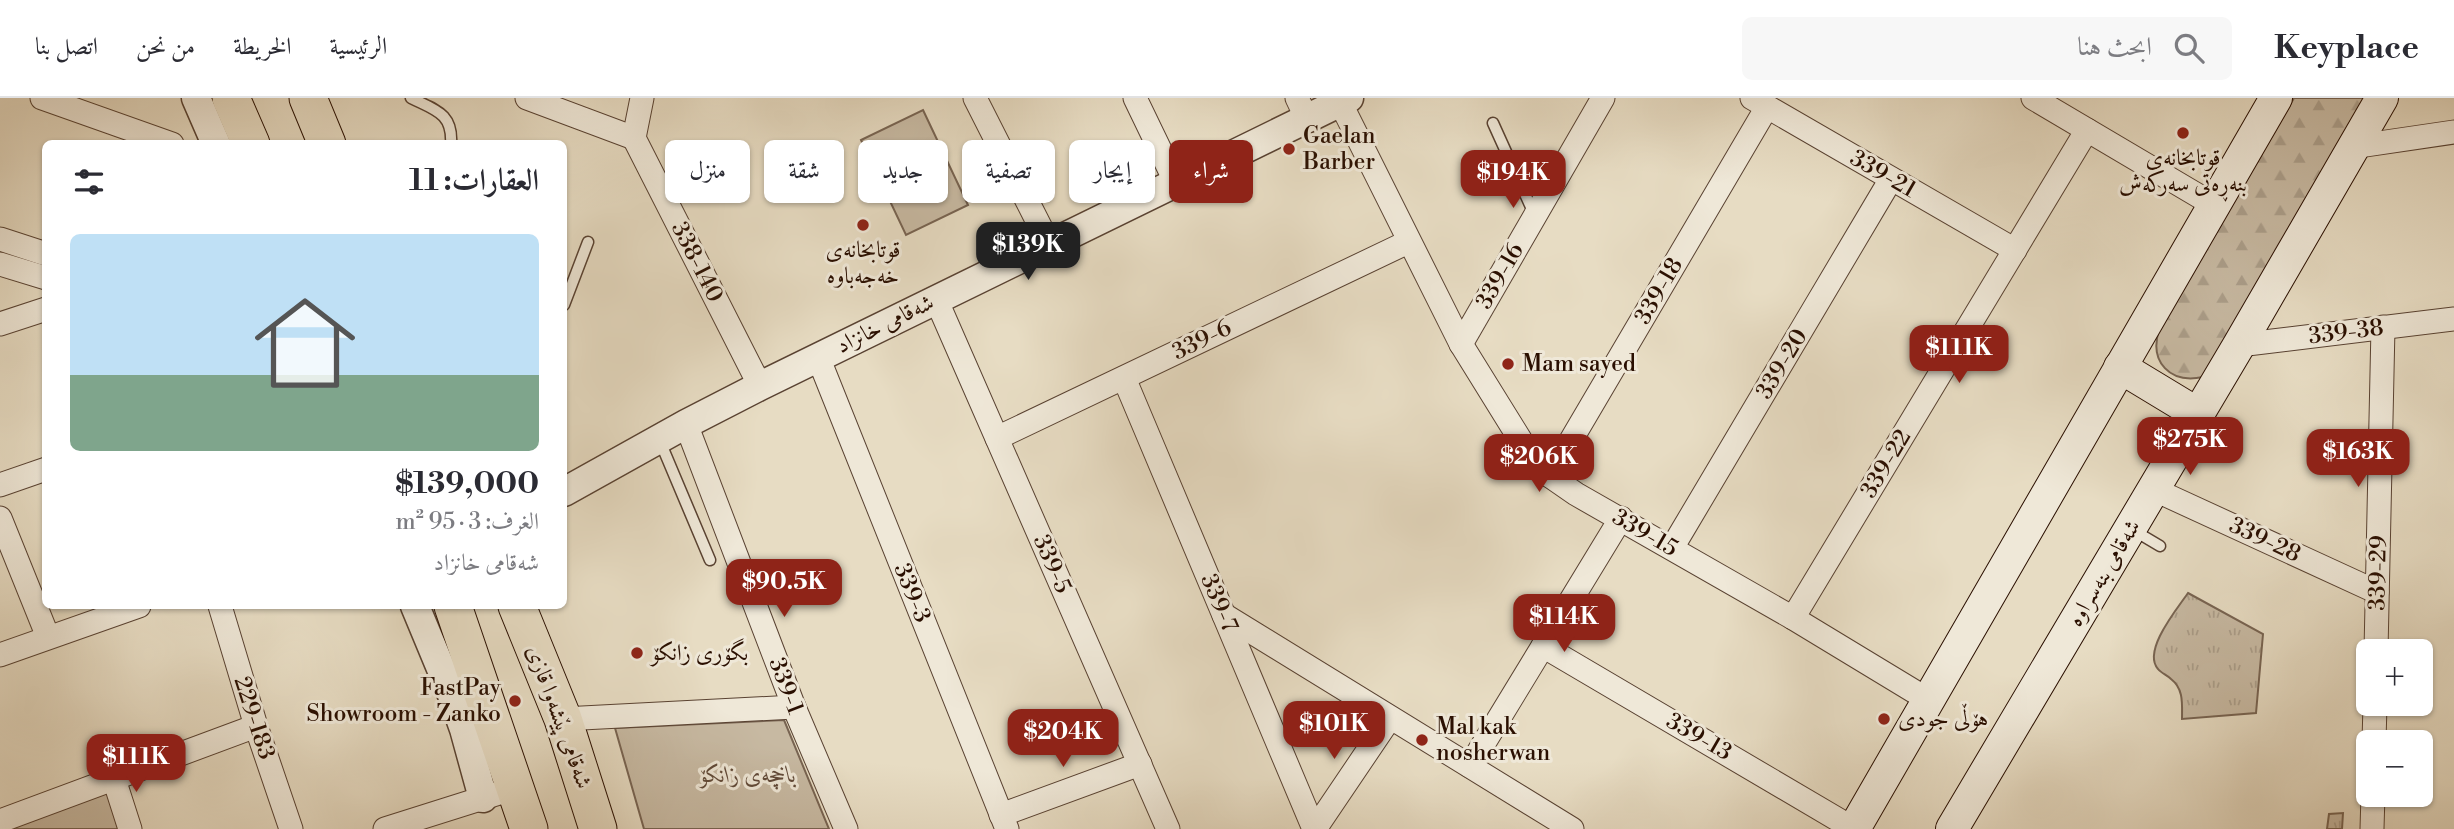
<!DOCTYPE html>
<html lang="ar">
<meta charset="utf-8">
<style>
:root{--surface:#fff;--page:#f7f7f7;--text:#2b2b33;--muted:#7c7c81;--line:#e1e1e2;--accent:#8f2418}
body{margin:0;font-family:"Libre Bodoni",Amiri,serif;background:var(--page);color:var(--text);direction:rtl;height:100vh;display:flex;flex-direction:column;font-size:26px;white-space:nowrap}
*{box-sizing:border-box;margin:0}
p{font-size:23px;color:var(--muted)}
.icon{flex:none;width:38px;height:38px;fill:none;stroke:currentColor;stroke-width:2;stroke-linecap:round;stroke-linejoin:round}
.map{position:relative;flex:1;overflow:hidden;direction:ltr}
.details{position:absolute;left:42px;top:42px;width:525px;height:469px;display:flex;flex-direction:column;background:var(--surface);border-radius:10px;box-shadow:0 2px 5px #0004;direction:rtl}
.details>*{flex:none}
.hud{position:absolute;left:588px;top:42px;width:665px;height:63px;direction:rtl;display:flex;gap:14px}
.buttons{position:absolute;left:2356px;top:541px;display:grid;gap:14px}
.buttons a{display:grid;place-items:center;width:77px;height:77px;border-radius:10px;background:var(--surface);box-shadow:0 2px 5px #0004;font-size:35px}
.price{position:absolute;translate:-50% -60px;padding:0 16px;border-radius:14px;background:var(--accent);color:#fff;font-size:23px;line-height:46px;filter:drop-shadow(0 2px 4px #0008)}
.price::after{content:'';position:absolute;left:50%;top:42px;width:21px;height:16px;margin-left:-10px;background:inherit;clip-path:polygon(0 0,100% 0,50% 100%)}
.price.active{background:#222;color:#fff}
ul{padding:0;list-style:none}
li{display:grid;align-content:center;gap:14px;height:371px;padding:0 28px}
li+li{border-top:2px solid var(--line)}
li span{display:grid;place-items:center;height:217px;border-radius:10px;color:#555}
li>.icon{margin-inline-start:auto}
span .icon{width:126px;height:126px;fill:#fffc;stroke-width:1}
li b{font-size:30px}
h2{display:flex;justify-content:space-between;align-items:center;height:84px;padding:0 28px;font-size:30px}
.chip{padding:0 24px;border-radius:10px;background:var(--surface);box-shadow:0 2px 5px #0004;font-size:24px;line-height:63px}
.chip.active{background:var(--accent);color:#fff}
header{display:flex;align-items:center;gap:42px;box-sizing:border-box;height:98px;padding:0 35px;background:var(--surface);border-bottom:2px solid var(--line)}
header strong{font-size:33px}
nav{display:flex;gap:38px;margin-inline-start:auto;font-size:24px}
.search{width:490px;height:63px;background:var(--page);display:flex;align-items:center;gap:18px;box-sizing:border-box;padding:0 24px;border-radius:10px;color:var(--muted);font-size:26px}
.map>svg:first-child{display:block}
.grass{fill:url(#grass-tufts);stroke:#786452;stroke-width:2}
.forest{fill:url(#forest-firs);stroke:#786452;stroke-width:2}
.park{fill:#c7b9a2;stroke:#786452;stroke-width:2}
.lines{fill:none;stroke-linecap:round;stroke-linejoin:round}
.service-casing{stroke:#594232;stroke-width:13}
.minor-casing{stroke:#594232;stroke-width:25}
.tertiary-casing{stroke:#594232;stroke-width:31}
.secondary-casing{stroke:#2a0f01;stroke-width:34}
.trunk-casing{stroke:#2a0f01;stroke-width:39}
.service{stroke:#efe8d8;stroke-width:10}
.minor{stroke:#efe8d8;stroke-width:23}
.tertiary{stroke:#efe8d8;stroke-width:28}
.secondary{stroke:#efe8d8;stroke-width:32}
.trunk{stroke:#e7dcc3;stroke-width:37}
.poi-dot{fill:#8f2418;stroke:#efe8d8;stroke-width:2.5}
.labels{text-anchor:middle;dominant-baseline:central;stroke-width:6;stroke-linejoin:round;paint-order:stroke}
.poi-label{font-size:23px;fill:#2a0f01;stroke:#efe8d8;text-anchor:start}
.street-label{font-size:23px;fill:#2a0f01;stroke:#efe8d8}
.park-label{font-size:23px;font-style:italic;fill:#614a39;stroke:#efe8d8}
</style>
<header>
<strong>Keyplace</strong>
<div class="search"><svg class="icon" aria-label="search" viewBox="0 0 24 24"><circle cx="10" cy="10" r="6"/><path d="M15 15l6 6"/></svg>ابحث هنا</div>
<nav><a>الرئيسية</a><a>الخريطة</a><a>من نحن</a><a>اتصل بنا</a></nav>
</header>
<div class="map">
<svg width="2454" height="731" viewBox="0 0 2454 731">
<defs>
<pattern id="grass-tufts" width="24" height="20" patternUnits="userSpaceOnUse" patternTransform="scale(1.75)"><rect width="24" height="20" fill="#c7b9a2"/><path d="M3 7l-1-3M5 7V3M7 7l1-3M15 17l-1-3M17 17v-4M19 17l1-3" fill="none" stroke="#ab9e8a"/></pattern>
<pattern id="forest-firs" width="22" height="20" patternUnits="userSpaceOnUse" patternTransform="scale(1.75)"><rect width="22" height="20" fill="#c7b9a2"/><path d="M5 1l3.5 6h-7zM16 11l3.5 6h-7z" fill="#ab9e8a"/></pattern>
</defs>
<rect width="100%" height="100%" fill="#e7dcc3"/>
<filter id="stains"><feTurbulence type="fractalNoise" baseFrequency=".00286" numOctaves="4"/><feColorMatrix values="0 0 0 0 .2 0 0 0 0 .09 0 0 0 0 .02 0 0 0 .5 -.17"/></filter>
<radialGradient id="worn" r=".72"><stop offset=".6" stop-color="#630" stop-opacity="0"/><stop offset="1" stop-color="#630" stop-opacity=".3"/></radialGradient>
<!-- grass -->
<g class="grass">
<path d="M2188 495 2263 536 2256 615 2182 621C2182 606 2184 591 2171 581 2167 577 2161 575 2158 571 2142 553 2177 511 2188 495Z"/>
<path d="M2343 715 2342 731H2327L2329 716Z"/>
</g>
<!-- forest -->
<path class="forest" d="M2294 0H2372L2203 279C2170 286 2149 264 2159 232Z"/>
<!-- park -->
<g class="park">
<path d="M923 12 968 107 906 137 861 42Z"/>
<path d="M784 622 829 731H644L615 630Z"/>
<path d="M114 681 130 731H0Z"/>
</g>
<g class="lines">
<defs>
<g id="service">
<path d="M411 0C435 12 453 15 451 46"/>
<path d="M1493 25 1535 118"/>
<path d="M564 207 588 144"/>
<path d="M659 341 710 462"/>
<path d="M2133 432 2160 448"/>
</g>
<g id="minor">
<path d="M42 0 172 46"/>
<path d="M527 0 634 40"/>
<path d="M642 0 634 40 760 288"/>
<path d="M975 0 1049 146"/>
<path d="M1135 0 1176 85"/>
<path d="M1297 0 1307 21"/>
<path d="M1752 0 2015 152"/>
<path d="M2033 0 2214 107"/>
<path d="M1340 4 1461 246 1531 359 1550 378 1576 396 1793 520 1930 603"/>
<path d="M2352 49 2454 34"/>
<path d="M0 141 46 156"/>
<path d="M0 166 46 180"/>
<path d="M936 201 1168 731"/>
<path d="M0 226 46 211"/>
<path d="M1461 246 1603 0"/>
<path d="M2239 247 2454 221"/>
<path d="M818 259 1007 731"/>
<path d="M1124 280 1314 731"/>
<path d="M686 326 794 609 846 731"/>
<path d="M997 340 1408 144"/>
<path d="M1550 378 1767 9"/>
<path d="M0 387 46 371"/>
<path d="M2153 391 2377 494"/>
<path d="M0 420 48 539"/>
<path d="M1672 450 1891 81"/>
<path d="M220 508 256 628 291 731"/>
<path d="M1224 517 1572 731"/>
<path d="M1793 520 2087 32"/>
<path d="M1543 548 1854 731"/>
<path d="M2376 553 2383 229"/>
<path d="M0 557 139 508"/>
<path d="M563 621 794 609"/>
<path d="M2374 644 2375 606"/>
<path d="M1470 668 1621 420"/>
<path d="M114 681 130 731"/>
<path d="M1001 717 1140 666"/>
<path d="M0 723 256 628"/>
<path d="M385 731 499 695"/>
<path d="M1315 731 1390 620"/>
<path d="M2372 731 2373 696"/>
</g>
<g id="tertiary">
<path d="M196 0 216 46"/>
<path d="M564 394 686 326 760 288 1349 0"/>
<path d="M415 508 452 597 464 631 483 700"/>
</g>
<g id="secondary">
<path d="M2120 269 2196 315"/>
<path d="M1854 731 2276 0"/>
<path d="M1952 731 2239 247 2382 0"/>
</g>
<g id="trunk">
<path d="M231 0 251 46"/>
<path d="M308 0 327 46"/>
<path d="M453 508 529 731"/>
<path d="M517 508 563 621 598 731"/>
</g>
</defs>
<!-- service casing -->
<use href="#service" class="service-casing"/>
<!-- minor casing -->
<use href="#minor" class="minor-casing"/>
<!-- tertiary casing -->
<use href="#tertiary" class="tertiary-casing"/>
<!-- secondary casing -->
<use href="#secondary" class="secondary-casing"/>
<!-- trunk casing -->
<use href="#trunk" class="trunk-casing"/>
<!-- service -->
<use href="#service" class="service"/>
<!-- minor -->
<use href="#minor" class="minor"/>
<!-- tertiary -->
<use href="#tertiary" class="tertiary"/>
<!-- secondary -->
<use href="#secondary" class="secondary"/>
<!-- trunk -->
<use href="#trunk" class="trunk"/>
</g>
<!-- markers -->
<g class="poi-dot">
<circle cx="2183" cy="35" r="7"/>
<circle cx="1289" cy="51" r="7"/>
<circle cx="863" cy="127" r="7"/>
<circle cx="1508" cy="266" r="7"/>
<circle cx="637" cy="555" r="7"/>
<circle cx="515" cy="603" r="7"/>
<circle cx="1884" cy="621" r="7"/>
<circle cx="1422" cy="642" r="7"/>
</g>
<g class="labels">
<!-- poi labels -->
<g class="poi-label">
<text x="1303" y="38">Gaelan<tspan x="1303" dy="26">Barber</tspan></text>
<text x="2183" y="60" text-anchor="middle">قوتابخانەی<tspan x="2183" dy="26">بنەڕەتی سەرکەش</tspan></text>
<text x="863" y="152" text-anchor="middle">قوتابخانەی<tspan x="863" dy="26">خەجەباوە</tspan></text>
<text x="1522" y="266">Mam sayed</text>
<text x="651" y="555">بگۆری زانكۆ</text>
<text x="501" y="590" text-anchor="end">FastPay<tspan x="501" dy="26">Showroom - Zanko</tspan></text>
<text x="1898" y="621">هۆڵی جودی</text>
<text x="1436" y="629">Mal kak<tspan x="1436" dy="26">nosherwan</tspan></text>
</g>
<!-- street labels -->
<g class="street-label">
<text transform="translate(1883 76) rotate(30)">339-21</text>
<text transform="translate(697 164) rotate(63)">338-140</text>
<text transform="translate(1500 178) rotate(-60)">339-16</text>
<text transform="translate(1659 193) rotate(-60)">339-18</text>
<text transform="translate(885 226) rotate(-26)">شەقامی خانزاد</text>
<text transform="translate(2346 234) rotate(-7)">339-38</text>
<text transform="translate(1202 242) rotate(-26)">339-6</text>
<text transform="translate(1782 266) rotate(-59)">339-20</text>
<text transform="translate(1886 366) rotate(-59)">339-22</text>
<text transform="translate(1645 435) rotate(30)">339-15</text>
<text transform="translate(2265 442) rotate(25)">339-28</text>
<text transform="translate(1052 466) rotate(66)">339-5</text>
<text transform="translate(2104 475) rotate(-59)">شەقامی بنەسراوە</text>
<text transform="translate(2378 475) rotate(-89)">339-29</text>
<text transform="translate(912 495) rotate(68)">339-3</text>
<text transform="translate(1219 505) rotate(67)">339-7</text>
<text transform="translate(786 588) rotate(69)">339-1</text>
<text transform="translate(559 619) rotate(70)">شەقامی پێشەوا قازی</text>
<text transform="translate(254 620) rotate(72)">229-183</text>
<text transform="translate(1699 639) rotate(30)">339-13</text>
</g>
<!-- park labels -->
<g class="park-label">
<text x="748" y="677">باخچەی زانکۆ</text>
</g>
</g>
<rect width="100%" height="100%" filter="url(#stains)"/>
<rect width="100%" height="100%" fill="url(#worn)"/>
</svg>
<div class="buttons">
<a>+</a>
<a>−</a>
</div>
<b class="price" style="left:1513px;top:112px">$194K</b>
<b class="price active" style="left:1028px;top:184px">$139K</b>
<b class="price" style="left:1959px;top:287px">$111K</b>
<b class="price" style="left:2190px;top:379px">$275K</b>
<b class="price" style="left:2358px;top:391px">$163K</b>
<b class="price" style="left:1539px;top:396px">$206K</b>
<b class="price" style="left:784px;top:521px">$90.5K</b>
<b class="price" style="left:1564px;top:556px">$114K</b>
<b class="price" style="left:1334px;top:663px">$101K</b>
<b class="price" style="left:1063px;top:671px">$204K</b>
<b class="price" style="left:136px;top:696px">$111K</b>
<div class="hud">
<a class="chip active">شراء</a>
<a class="chip">إيجار</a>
<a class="chip">تصفية</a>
<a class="chip">جديد</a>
<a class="chip">شقة</a>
<a class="chip">منزل</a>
</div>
<section class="details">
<h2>العقارات: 11<svg class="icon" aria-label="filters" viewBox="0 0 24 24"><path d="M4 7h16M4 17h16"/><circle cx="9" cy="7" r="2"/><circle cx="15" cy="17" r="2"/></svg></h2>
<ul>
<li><span style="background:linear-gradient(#bfe0f5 65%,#7fa58c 0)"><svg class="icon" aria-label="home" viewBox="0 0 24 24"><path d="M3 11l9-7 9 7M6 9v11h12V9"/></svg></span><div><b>$139,000</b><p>الغرف: 3 · 95 m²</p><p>شەقامی خانزاد</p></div></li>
</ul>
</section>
</div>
